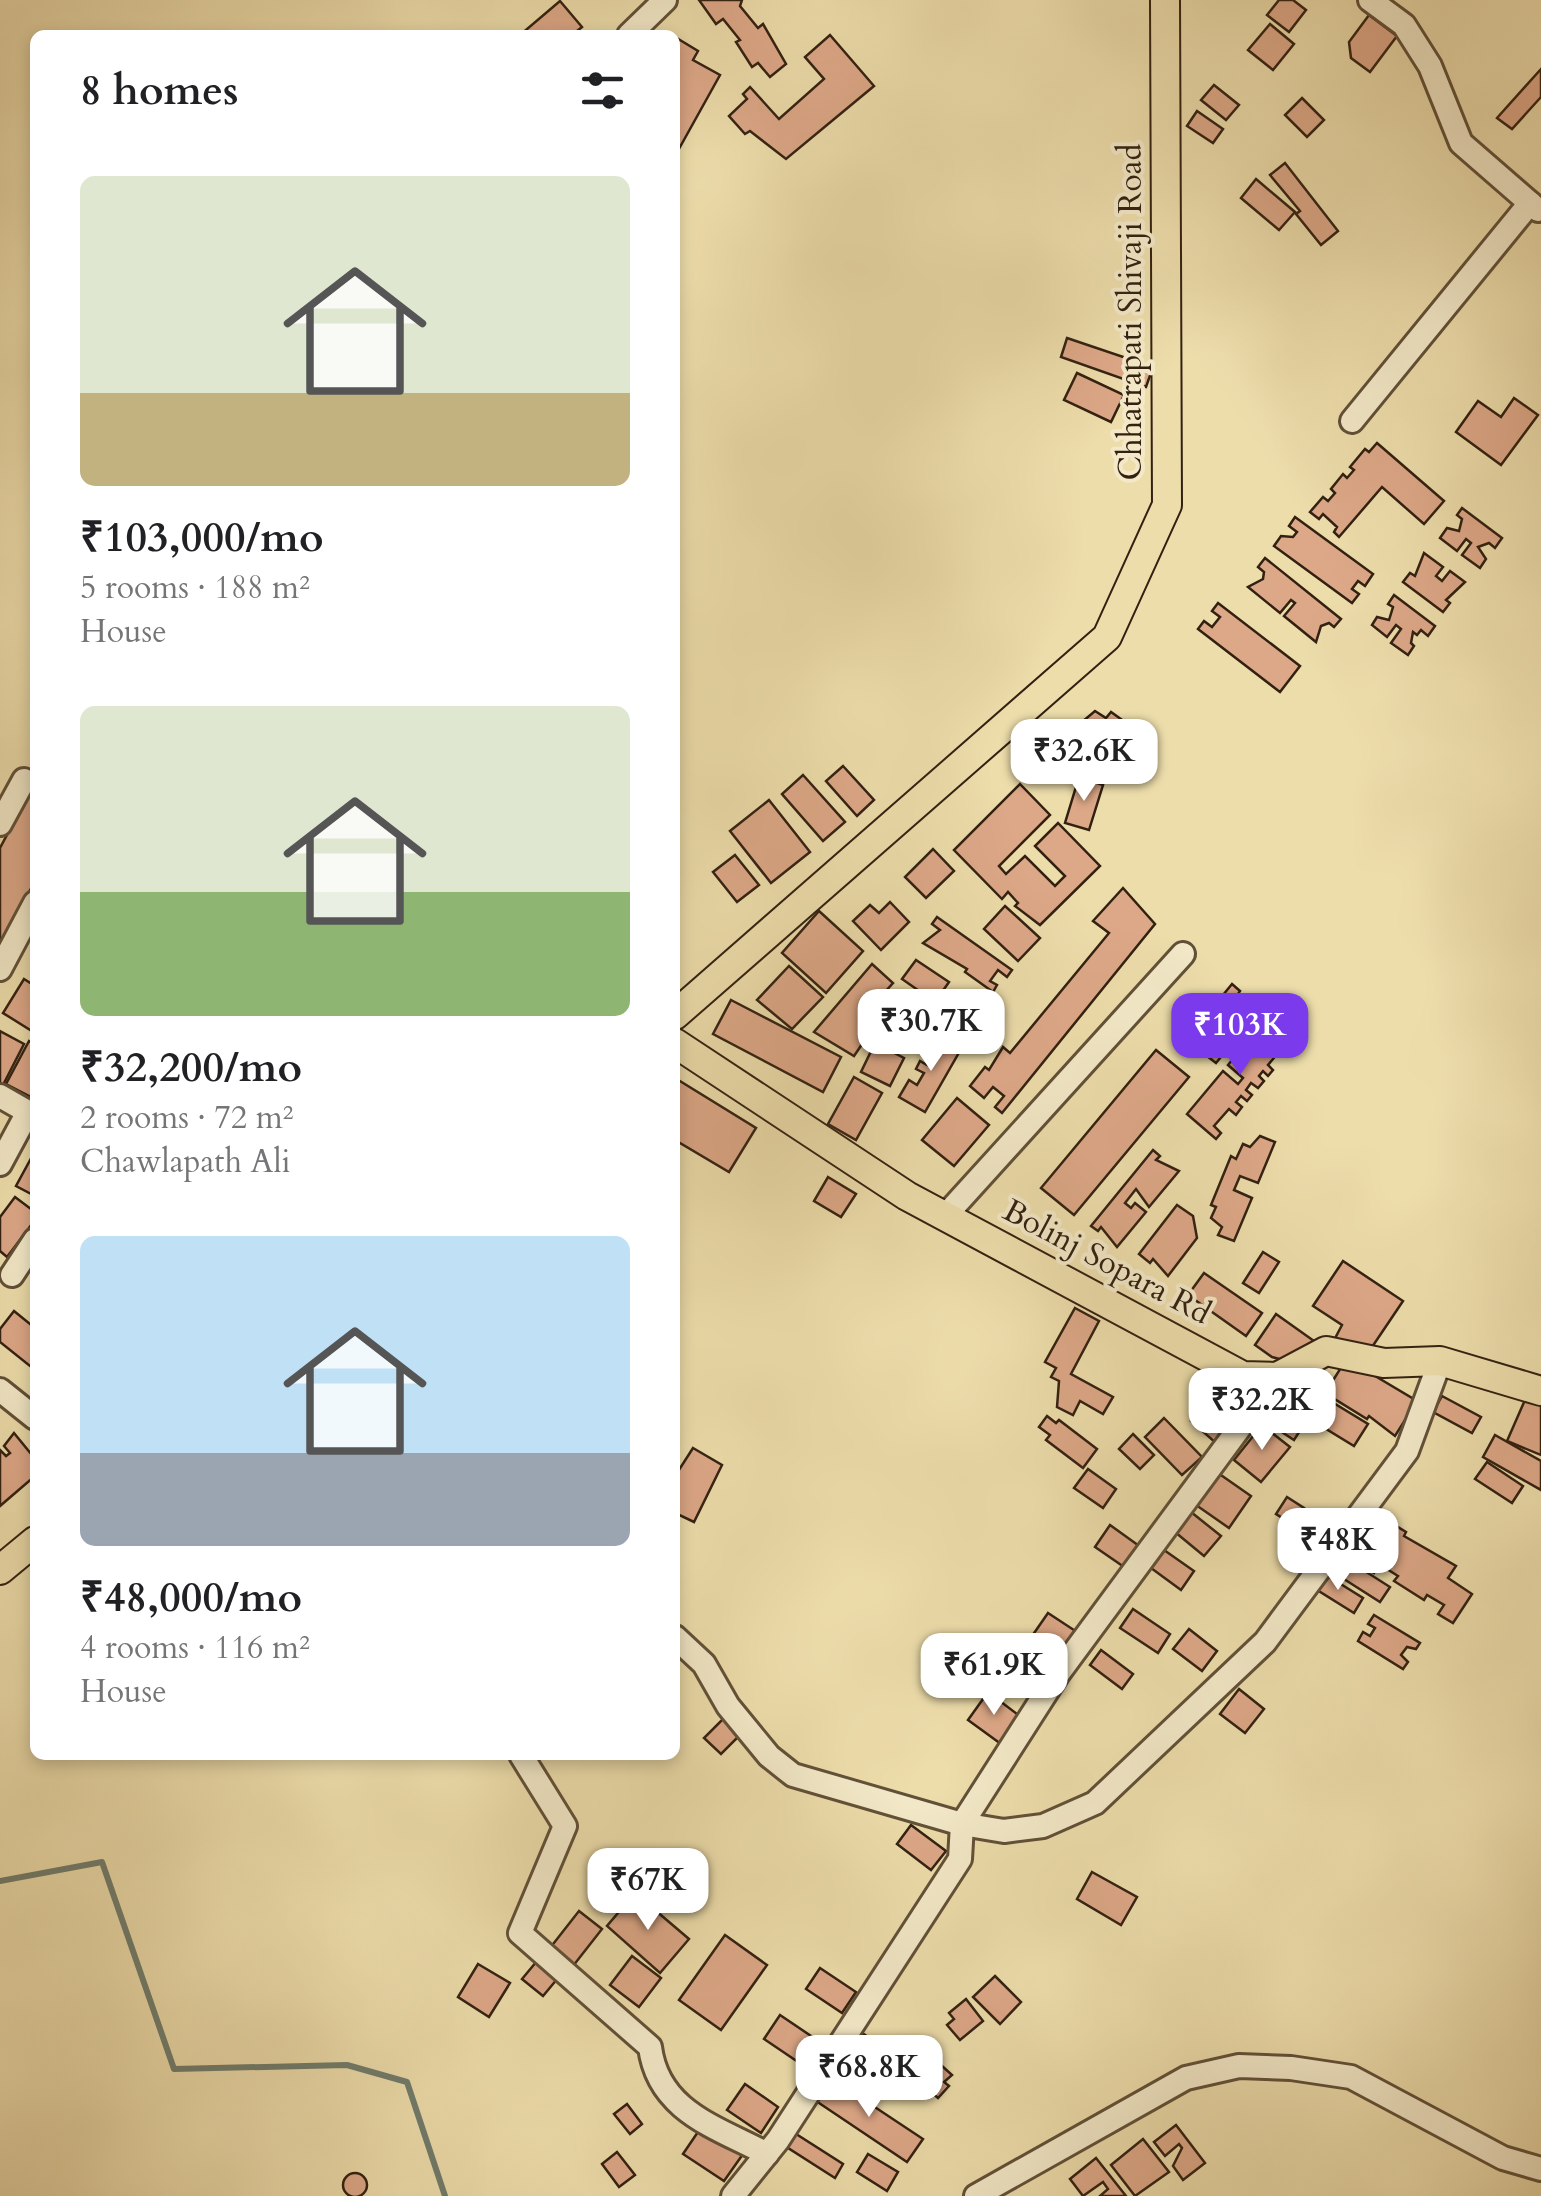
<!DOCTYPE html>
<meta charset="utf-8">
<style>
:root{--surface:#fff;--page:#f6f6f6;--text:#202124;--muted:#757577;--accent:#7c3aed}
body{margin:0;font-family:Cardo,serif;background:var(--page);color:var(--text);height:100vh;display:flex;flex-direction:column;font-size:38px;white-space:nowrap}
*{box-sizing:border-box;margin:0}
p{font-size:32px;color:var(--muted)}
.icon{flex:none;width:55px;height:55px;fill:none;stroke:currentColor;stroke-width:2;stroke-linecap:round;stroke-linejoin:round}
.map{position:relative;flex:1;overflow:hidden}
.drawer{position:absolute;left:30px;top:30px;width:650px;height:1730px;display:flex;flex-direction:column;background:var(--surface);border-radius:15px;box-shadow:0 5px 15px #0003}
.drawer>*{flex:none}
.price{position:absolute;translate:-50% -85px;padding:0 22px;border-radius:20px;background:#fff;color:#222;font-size:32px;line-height:65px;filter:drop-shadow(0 2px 5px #0008)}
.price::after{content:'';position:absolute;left:50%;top:60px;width:30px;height:22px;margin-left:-15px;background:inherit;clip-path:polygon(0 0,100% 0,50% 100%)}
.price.current{background:var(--accent);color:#fff}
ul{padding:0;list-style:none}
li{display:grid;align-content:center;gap:20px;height:530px;padding:0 50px}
li span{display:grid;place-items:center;height:310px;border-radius:15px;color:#555}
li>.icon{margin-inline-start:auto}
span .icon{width:180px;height:180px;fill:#fffc;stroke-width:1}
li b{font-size:42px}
h2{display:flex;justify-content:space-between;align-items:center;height:120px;padding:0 50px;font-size:42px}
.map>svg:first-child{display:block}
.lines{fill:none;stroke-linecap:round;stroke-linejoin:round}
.stream{stroke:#707d6d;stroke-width:6}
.building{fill:#dda888;stroke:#322111;stroke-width:2.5}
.minor-casing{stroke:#615038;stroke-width:28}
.major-casing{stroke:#322111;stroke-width:32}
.minor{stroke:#f3e9c8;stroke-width:22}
.major{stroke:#edddab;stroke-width:28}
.labels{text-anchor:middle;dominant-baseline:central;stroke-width:8;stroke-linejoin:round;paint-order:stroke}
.street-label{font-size:32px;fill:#322111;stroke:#f3e9c8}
</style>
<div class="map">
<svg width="1541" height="2196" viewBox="0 0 1541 2196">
<rect width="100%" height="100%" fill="#edddab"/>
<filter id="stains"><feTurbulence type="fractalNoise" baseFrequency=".002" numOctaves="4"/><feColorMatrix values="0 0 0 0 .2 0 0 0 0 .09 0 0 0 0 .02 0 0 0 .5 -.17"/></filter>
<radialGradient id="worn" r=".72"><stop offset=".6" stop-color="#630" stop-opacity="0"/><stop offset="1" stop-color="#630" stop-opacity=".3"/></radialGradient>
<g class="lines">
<!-- stream -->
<path class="stream" d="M0 1881 102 1862 174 2069 347 2065 407 2082 445 2196"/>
</g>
<!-- building -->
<g class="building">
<path d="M699 0H742L740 6 758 28 763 24 786 64 770 77 758 63 752 67 736 42 740 40 723 19 716 24Z"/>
<path d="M1279 0H1293L1306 10 1289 32 1267 15Z"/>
<path d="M560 1 582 27 572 35H520Z"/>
<path d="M1369 15 1397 36 1370 72 1351 58 1349 42Z"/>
<path d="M1270 24 1294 44 1273 70 1248 50Z"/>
<path d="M830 35 874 86 786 159 750 131 745 134 729 116 747 99 743 94 750 87 779 119 824 79 805 57Z"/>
<path d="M675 37 698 51 693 60 720 75 675 156Z"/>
<path d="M1541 69V97L1512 129 1497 118Z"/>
<path d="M1214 85 1239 105 1226 120 1201 100Z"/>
<path d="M1302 98 1324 120 1307 137 1285 115Z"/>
<path d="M1197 111 1223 129 1213 143 1187 126Z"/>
<path d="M1285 163 1338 231 1321 245 1296 214 1300 211 1270 175Z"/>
<path d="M1256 179 1295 212 1279 230 1241 198Z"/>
<path d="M1067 338 1153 367 1146 387 1061 357Z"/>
<path d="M1077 373 1124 395 1111 422 1064 400Z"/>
<path d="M1514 398 1538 415 1501 465 1456 432 1478 401 1501 417Z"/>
<path d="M1377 443 1444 501 1424 524 1382 487 1339 537 1334 532 1337 527 1323 514 1319 519 1310 512 1323 497 1328 501 1335 493 1331 489 1343 474 1347 478 1354 470 1350 467 1365 449 1369 452Z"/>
<path d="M1462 508 1502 538 1495 548 1489 543 1478 547 1486 559 1480 568 1462 555 1471 543 1466 539 1457 551 1440 538 1447 528 1459 531 1462 519 1457 515Z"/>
<path d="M1295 517 1373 574 1365 586 1358 581 1352 589 1359 594 1352 603 1274 546 1281 536 1293 537 1297 532 1289 526Z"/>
<path d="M1424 553 1443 567 1436 576 1442 581 1450 571 1465 582 1446 600 1450 603 1443 612 1403 582 1410 573 1415 576Z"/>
<path d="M1265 558 1341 619 1334 627 1329 623 1321 626 1316 642 1284 616 1295 603 1291 600 1280 613 1248 587 1263 579 1264 572 1258 567Z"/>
<path d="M1394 595 1435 626 1428 636 1421 630 1417 635 1413 632 1411 643 1414 646 1408 655 1391 643 1401 629 1396 625 1387 637 1372 625 1377 617 1389 620 1393 607 1388 604Z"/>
<path d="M1218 603 1300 666 1280 692 1198 629 1204 621 1212 627 1220 617 1212 611Z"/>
<path d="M1095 711 1106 718 1111 712 1125 722 1090 771 1079 763 1085 754 1075 746 1089 727 1082 722Z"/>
<path d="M843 766 874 800 857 816 826 781Z"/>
<path d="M803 775 845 822 823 841 782 794Z"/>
<path d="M1079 777 1103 785 1089 830 1065 823Z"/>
<path d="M1020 784 1050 815 999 866 1006 874 1025 856 1055 886 1065 876 1035 846 1058 823 1100 866 1040 925 1015 906 1018 903 1008 892 1002 899 954 850Z"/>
<path d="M28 796 35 799V881L0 946V848Z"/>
<path d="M769 800 810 852 771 883 730 831Z"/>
<path d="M933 849 954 871 926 898 905 877Z"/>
<path d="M735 855 759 885 737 902 713 872Z"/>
<path d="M1123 888 1155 924 1002 1113 995 1107 1004 1096 993 1087 984 1098 970 1086 985 1067 989 1070 1003 1047 1010 1053 1109 933 1093 921Z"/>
<path d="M890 902 909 922 881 950 853 921 870 905 879 913Z"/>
<path d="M1005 906 1040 938 1018 961 984 929Z"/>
<path d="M819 911 863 951 826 993 782 953Z"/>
<path d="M937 917 1012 970 1007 977 998 970 990 981 997 985 993 992 965 972 967 969 923 943 940 930 932 924Z"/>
<path d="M916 960 949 982 935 1002 902 979Z"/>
<path d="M872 964 893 983 863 1016 875 1025 854 1056 814 1032Z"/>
<path d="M789 966 823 997 792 1029 757 1000Z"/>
<path d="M24 979 35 986V1033L3 1013Z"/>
<path d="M1232 984 1240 991 1236 997 1249 1008 1254 1002 1261 1008 1216 1063 1207 1056 1216 1045 1205 1036 1196 1047 1187 1039Z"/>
<path d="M898 991 928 1008 909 1041 895 1033 900 1024 884 1015Z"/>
<path d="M731 1000 841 1057 823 1092 713 1034Z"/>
<path d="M973 1005 985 1014 969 1037 957 1029Z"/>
<path d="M1265 1020 1294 1044 1288 1052 1283 1047 1268 1065 1273 1070 1268 1076 1263 1071 1259 1076 1264 1081 1258 1088 1251 1083 1246 1090 1252 1095 1247 1101 1241 1096 1236 1102 1242 1107 1236 1115 1229 1109 1214 1126 1221 1133 1216 1139 1187 1114 1223 1071 1238 1084 1243 1078 1228 1065Z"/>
<path d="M0 1031 24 1044 3 1085 0 1083Z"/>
<path d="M935 1035 961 1049 925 1112 899 1097 909 1080 917 1085 924 1073 916 1069 920 1061 927 1065 932 1055 925 1052Z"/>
<path d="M29 1041 35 1045V1099L6 1084Z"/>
<path d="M875 1043 904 1058 890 1086 861 1072Z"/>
<path d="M1156 1050 1189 1077 1074 1215 1041 1188Z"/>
<path d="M854 1077 882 1093 856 1140 828 1124Z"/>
<path d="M675 1078 756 1128 729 1172 675 1140Z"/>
<path d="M957 1098 989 1125 954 1166 922 1140Z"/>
<path d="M1260 1136 1275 1142 1258 1183 1240 1176 1234 1190 1252 1198 1234 1241 1218 1235 1222 1227 1211 1218 1216 1207 1211 1205 1231 1156 1236 1159 1243 1144 1250 1147Z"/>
<path d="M1153 1150 1160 1156 1156 1160 1179 1171 1149 1207 1136 1189 1125 1203 1131 1208 1135 1203 1146 1212 1117 1247 1101 1227 1098 1231 1091 1226Z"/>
<path d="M35 1151V1196L16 1186Z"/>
<path d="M828 1177 856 1194 841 1217 814 1201Z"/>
<path d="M15 1197 35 1212V1220L7 1257 0 1251V1217Z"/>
<path d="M1177 1205 1193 1216 1197 1238 1168 1276 1153 1259 1150 1263 1139 1254Z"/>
<path d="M1263 1252 1279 1262 1259 1293 1243 1283Z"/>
<path d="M1343 1261 1403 1301 1366 1356 1331 1346 1342 1325 1313 1306Z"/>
<path d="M1204 1273 1262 1313 1246 1336 1188 1295Z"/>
<path d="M1075 1308 1099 1321 1071 1374 1113 1397 1103 1414 1080 1401 1073 1415 1057 1407 1059 1381 1051 1377 1056 1368 1045 1362Z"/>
<path d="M14 1311 35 1328V1370L0 1342V1329Z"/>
<path d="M1276 1314 1314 1341 1298 1364 1272 1357 1255 1345Z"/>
<path d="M1342 1366 1348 1370 1360 1367 1417 1401 1395 1436 1369 1416 1367 1419 1325 1393Z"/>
<path d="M1220 1377 1250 1403 1230 1426 1200 1400Z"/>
<path d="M1299 1382 1368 1424 1354 1446 1282 1402Z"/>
<path d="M1528 1393 1541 1399V1455L1507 1441Z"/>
<path d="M1442 1396 1481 1417 1472 1433 1433 1412Z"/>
<path d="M1203 1407 1229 1430 1217 1444 1191 1421Z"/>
<path d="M1272 1410 1301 1429 1294 1440 1265 1421Z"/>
<path d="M1047 1416 1056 1423 1059 1420 1097 1449 1083 1468 1046 1440 1050 1435 1039 1427Z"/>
<path d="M1164 1418 1202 1457 1182 1475 1145 1437Z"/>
<path d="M1262 1425 1290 1447 1261 1482 1234 1460Z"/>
<path d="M14 1433 32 1455 35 1453V1476L0 1506V1450L6 1456 10 1453 4 1446Z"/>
<path d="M1133 1434 1154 1455 1140 1469 1119 1449Z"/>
<path d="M1495 1435 1541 1461V1490L1483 1457Z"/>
<path d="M693 1448 722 1465 694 1522 675 1513V1476Z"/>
<path d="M1487 1462 1523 1486 1512 1503 1475 1479Z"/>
<path d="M1088 1469 1116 1489 1103 1508 1074 1488Z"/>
<path d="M1218 1473 1251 1496 1229 1528 1196 1505Z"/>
<path d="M1287 1497 1304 1508 1294 1525 1276 1514Z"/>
<path d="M1191 1512 1221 1536 1204 1556 1175 1532Z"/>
<path d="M1388 1521 1406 1532 1404 1536 1456 1566 1448 1578 1472 1594 1453 1623 1438 1614 1444 1605 1427 1595 1424 1600 1394 1581 1398 1576 1379 1564 1374 1573 1360 1565Z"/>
<path d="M1110 1525 1142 1548 1127 1569 1095 1547Z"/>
<path d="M1164 1550 1194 1571 1181 1590 1151 1568Z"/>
<path d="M1346 1559 1390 1587 1380 1602 1336 1574Z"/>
<path d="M1323 1573 1363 1598 1354 1613 1314 1588Z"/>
<path d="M1133 1609 1170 1634 1158 1653 1120 1628Z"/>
<path d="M1048 1613 1080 1634 1062 1660 1030 1639Z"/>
<path d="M1374 1615 1420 1643 1416 1649 1407 1647 1401 1655 1408 1662 1403 1669 1358 1641 1363 1632 1370 1636 1375 1628 1368 1624Z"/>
<path d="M1189 1629 1217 1651 1202 1671 1173 1649Z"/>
<path d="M1017 1642 1056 1669 1039 1694 1000 1667Z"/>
<path d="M1101 1650 1133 1674 1122 1689 1090 1665Z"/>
<path d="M1239 1689 1264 1709 1245 1733 1220 1714Z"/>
<path d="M988 1692 1021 1717 1001 1744 968 1720Z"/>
<path d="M726 1716 743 1732 721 1754 704 1738Z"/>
<path d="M911 1825 946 1851 931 1870 897 1844Z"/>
<path d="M1092 1872 1137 1897 1121 1925 1077 1899Z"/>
<path d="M635 1893 689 1939 660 1973 607 1926Z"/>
<path d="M579 1911 602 1929 573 1966 550 1948Z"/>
<path d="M725 1935 767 1965 721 2030 679 2000Z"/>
<path d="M542 1955 563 1972 543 1996 522 1979Z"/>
<path d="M632 1956 661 1978 639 2007 610 1985Z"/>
<path d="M478 1964 510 1983 489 2017 458 1997Z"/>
<path d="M820 1968 856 1992 842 2013 806 1989Z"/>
<path d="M995 1976 1021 2002 1000 2024 973 1997Z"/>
<path d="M966 1999 983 2021 960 2040 947 2025 954 2019 949 2013Z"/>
<path d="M780 2015 820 2042 804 2066 764 2039Z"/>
<path d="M862 2033 904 2060 919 2045 952 2075 944 2082 949 2086 938 2098 909 2073 904 2078 891 2069 886 2074 850 2051Z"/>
<path d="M831 2078 923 2139 907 2162 816 2101Z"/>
<path d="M745 2084 778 2107 761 2133 727 2110Z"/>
<path d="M627 2104 642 2124 630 2134 614 2114Z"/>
<path d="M1176 2125 1205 2163 1183 2180 1173 2166 1182 2148 1179 2144 1165 2156 1154 2142Z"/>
<path d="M702 2126 743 2154 724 2181 683 2154Z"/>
<path d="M793 2132 843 2164 835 2178 785 2146Z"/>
<path d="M1143 2139 1169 2172 1135 2196 1111 2165Z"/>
<path d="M617 2152 635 2175 619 2187 602 2164Z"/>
<path d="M868 2154 898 2172 887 2191 857 2172Z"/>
<path d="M1096 2158 1126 2196H1100L1108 2189 1103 2182 1083 2196 1070 2179Z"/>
<circle cx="355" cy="2185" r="12"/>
</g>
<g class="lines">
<defs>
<g id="minor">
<path d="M1370 0 1404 25 1430 66 1461 143 1538 210"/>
<path d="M629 35 665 0"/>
<path d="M1352 421 1530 203"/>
<path d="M0 824 24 780"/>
<path d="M0 969 35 903"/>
<path d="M0 1096 35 1116"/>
<path d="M0 1164 28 1112"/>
<path d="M946 1215 1183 954"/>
<path d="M12 1275 35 1240"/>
<path d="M0 1390 35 1418"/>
<path d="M675 1637 704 1664 728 1706 769 1756 793 1775 962 1824 1004 1831 1043 1826 1095 1803 1265 1642 1407 1451 1440 1361"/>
<path d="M521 1755 565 1826 520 1933 650 2047C658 2111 716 2127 767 2154"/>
<path d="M962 1824 1058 1674 1277 1377"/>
<path d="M733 2196 778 2140 960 1859 962 1824"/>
<path d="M976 2196 1186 2078 1239 2066 1291 2068 1351 2077 1503 2158 1541 2169"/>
</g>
<g id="major">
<path d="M675 1015 1107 637 1167 505 1165 0"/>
<path d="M675 1043 907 1196 1243 1376 1277 1377 1326 1351 1384 1363 1440 1361 1541 1391"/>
<path d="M0 1570 35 1541"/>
</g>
</defs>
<!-- minor casing -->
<use href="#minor" class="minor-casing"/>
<!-- major casing -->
<use href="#major" class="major-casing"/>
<!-- minor -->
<use href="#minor" class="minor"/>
<!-- major -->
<use href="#major" class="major"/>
</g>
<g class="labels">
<!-- street labels -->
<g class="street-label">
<text transform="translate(1131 312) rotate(-90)">Chhatrapati Shivaji Road</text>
<text transform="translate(1107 1262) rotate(28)">Bolinj Sopara Rd</text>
</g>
</g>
<rect width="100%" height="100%" filter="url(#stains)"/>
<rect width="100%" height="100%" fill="url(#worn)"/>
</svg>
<b class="price" style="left:1084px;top:804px">₹32.6K</b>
<b class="price" style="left:931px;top:1074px">₹30.7K</b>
<b class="price current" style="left:1240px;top:1078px">₹103K</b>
<b class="price" style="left:1262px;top:1453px">₹32.2K</b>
<b class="price" style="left:1338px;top:1593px">₹48K</b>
<b class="price" style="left:994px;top:1718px">₹61.9K</b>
<b class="price" style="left:648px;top:1933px">₹67K</b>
<b class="price" style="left:869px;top:2120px">₹68.8K</b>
<section class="drawer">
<h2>8 homes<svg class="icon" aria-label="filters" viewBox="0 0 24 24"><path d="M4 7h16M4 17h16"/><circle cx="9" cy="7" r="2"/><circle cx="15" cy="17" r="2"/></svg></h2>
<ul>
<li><span style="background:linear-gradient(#dfe7d0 70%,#c2b280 0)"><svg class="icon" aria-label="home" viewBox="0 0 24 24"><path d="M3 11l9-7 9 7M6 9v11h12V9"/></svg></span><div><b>₹103,000/mo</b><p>5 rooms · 188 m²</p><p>House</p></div></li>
<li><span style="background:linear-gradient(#dfe7d0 60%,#8fb573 0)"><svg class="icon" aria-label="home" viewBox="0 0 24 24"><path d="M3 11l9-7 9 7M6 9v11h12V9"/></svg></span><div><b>₹32,200/mo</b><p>2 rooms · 72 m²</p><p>Chawlapath Ali</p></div></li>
<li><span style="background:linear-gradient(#bfe0f5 70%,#9aa5b1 0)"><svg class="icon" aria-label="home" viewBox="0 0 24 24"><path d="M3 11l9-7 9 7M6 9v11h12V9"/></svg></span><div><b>₹48,000/mo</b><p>4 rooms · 116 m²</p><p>House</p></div></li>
</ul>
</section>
</div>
